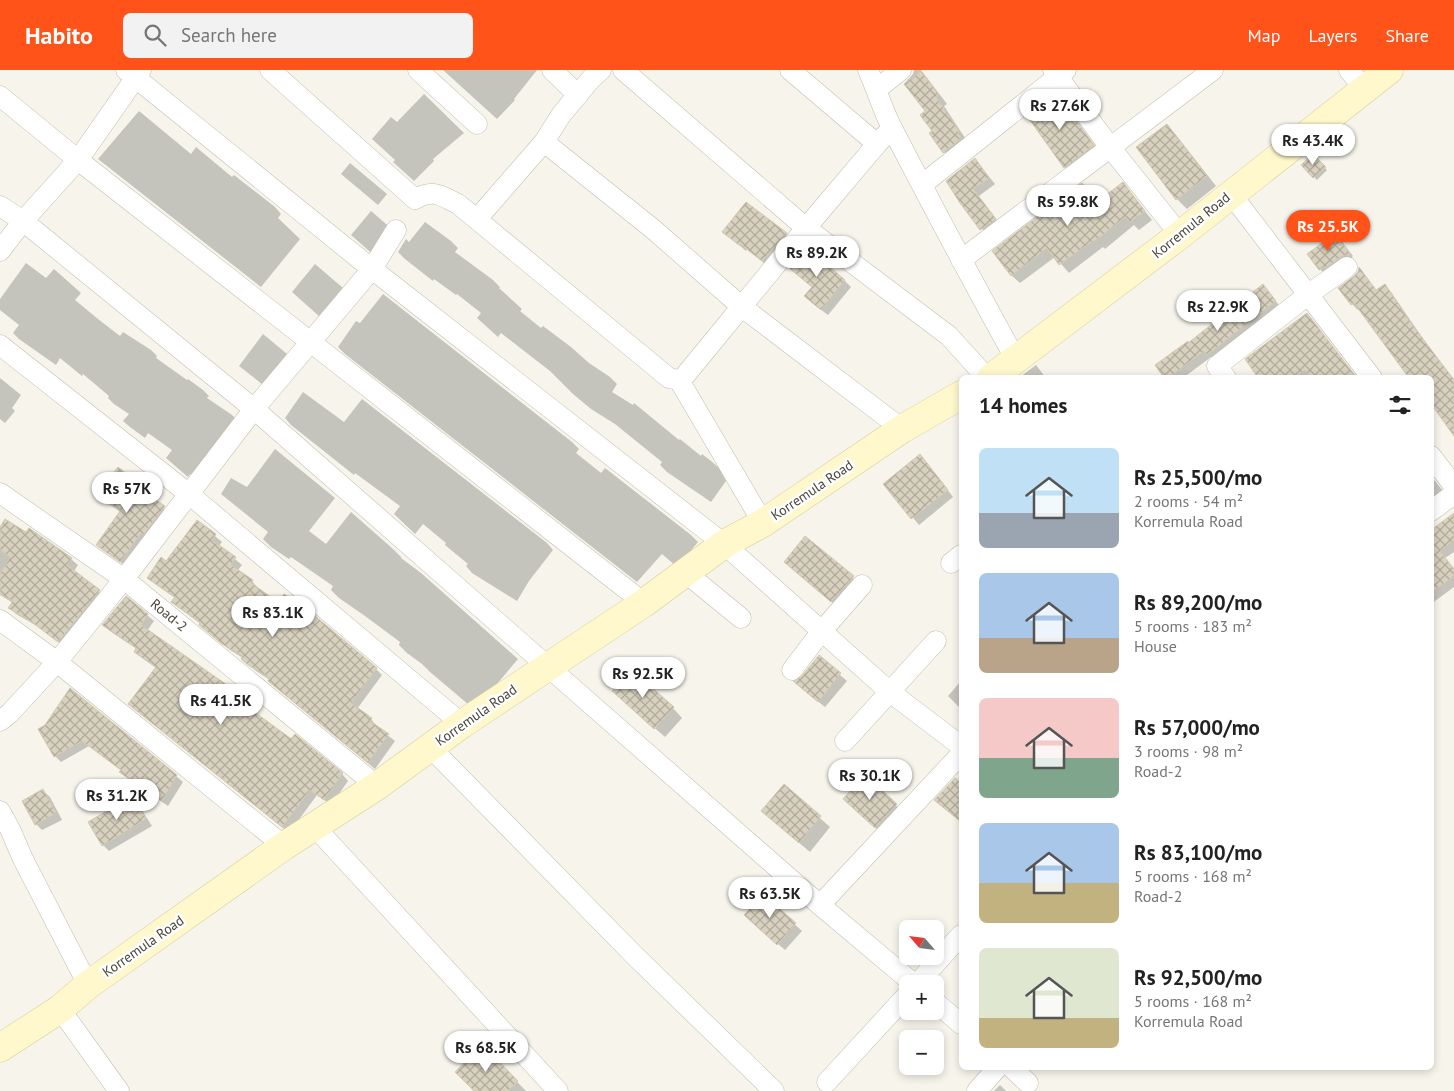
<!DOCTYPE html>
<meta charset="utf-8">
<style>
:root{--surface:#fff;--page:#f2f2f2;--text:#222;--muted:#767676;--accent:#ff5319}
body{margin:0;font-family:"PT Sans",sans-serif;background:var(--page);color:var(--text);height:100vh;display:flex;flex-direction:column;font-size:19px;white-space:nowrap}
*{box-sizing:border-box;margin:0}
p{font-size:16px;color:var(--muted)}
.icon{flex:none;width:28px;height:28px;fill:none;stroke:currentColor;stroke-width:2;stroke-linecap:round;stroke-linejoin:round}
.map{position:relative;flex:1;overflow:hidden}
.details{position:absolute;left:959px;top:305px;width:475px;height:695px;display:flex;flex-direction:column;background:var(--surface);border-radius:8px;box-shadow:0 2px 8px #0003}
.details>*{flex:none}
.needle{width:32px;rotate:298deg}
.buttons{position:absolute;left:899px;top:850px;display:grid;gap:10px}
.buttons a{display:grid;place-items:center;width:45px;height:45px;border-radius:8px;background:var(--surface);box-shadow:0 2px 8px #0003;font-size:25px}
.price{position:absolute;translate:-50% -42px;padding:0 11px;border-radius:18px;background:#fff;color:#222;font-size:16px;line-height:32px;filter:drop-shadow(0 1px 2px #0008)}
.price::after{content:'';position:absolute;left:50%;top:30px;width:15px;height:11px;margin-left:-8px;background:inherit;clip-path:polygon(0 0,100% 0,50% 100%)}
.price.selected{background:var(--accent);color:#fff}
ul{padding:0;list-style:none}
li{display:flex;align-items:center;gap:15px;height:125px;padding:0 20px}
li span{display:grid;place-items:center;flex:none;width:140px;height:100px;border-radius:8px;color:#555}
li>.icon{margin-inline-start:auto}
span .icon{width:60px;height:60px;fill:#fffc;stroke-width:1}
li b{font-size:21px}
h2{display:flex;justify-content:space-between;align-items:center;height:60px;padding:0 20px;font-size:21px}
header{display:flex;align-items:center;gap:30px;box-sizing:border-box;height:70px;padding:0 25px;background:var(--accent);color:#fff}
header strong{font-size:24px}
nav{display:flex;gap:28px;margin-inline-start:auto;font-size:18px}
.search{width:350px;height:45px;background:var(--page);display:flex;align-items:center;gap:12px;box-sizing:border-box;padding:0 18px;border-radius:8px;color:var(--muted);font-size:19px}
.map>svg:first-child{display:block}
.shadow{fill:#0003}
.building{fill:url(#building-cross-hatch);stroke:#d3cab2}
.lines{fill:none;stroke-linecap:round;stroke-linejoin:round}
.street-casing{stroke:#c2bdad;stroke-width:21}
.secondary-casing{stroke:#d8cd99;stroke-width:29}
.street{stroke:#fff;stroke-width:20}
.secondary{stroke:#fff8cc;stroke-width:28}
.labels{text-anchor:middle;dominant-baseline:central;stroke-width:5;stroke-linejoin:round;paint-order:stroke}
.street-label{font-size:14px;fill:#4b4538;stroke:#fff}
</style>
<header>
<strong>Habito</strong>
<div class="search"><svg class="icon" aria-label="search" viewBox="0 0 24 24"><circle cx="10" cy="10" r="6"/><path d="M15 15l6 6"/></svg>Search here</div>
<nav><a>Map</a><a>Layers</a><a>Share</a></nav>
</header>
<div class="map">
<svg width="1454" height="1021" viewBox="0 0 1454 1021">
<defs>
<pattern id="building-cross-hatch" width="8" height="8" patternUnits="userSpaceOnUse" patternTransform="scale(1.25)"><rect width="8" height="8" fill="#d8d1bf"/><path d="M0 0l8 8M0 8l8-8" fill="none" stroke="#b1ab9c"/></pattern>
</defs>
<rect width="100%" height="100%" fill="#f6f4eb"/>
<!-- shadow -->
<g class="shadow">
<path d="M443 0H537L514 29 515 30 497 49Z"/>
<path d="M914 0H921L947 34 944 36 967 71 952 91 944 82 927 42 905 13 913 4Z"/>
<path d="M424 24 464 63 433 89 434 91 414 111 393 92 395 90 372 69 391 47 397 52Z"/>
<path d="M1056 25 1064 33 1101 84 1073 105 1065 97Z"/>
<path d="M139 41 191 84 196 77 232 107 234 105 275 137 281 144 278 148 300 169 261 217 98 89Z"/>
<path d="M1167 55 1176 65 1216 116 1187 139 1177 129Z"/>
<path d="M1313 86 1327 100 1317 110 1303 95Z"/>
<path d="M975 89 995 114 979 126 1001 156 988 166 961 132Z"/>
<path d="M350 93 387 124 378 135 341 104Z"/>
<path d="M1123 114 1152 150 1139 160 1134 155 1105 179 1103 177 1069 203 1055 187 1020 213 1011 205 1082 115 1098 133Z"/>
<path d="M371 141 393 160 376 187 351 165Z"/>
<path d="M425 152 451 171 458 178 455 182 493 210 500 217 499 218 522 239 520 241 541 258 543 256 571 277 589 293 610 307 617 314 612 322 633 335 634 333 679 370 680 369 701 386 702 384 711 391 719 398 726 411 711 432 667 402 660 395 662 392 615 354 591 339 573 324 550 301 501 263 498 267 477 248 481 243 457 224 456 225 434 209 433 211 405 189 398 182 406 169 409 172Z"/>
<path d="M724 162 786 164 792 170 769 197 747 179 746 181Z"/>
<path d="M1336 164 1353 186 1352 187 1355 192 1352 191 1326 206 1320 199Z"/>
<path d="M26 193 46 208 54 199 81 223 75 230 98 249 120 266 123 262 151 280 157 286 156 288 187 310 188 309 203 320 209 326 207 328 232 345 238 351 196 409 190 404 188 407 166 388 172 380 148 363 145 368 130 357 123 351 129 344 114 334 108 328 109 326 83 304 82 306 60 288 56 295 19 269 13 263 19 255 0 240V229Z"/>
<path d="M315 194 343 218 320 247 292 222Z"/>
<path d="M790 198 844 210 851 217 828 245 812 233 813 218Z"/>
<path d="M1359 199 1377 221 1385 216 1391 222 1433 283 1454 309V365L1431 308 1360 239 1358 240 1352 234Z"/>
<path d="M1269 222 1281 238 1215 291 1211 287 1183 308H1166L1188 274Z"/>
<path d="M383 224 572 372 579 379 576 383 601 403 605 398 691 465 698 472 677 497 662 484 637 512 345 284 338 277 356 251 360 253Z"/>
<path d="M1307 244 1313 251 1357 308H1260Z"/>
<path d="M263 264 292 288 267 318 239 296Z"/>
<path d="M1036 295 1046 308H1020V307Z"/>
<path d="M0 308 21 325 12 338 15 341 5 353 0 349Z"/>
<path d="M303 322 344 352 362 329 547 473 553 480 529 511 517 531 472 503 466 496 468 494 445 475 446 473 423 454 415 464 394 444 400 436 355 403 354 405 291 355 285 348Z"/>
<path d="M275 379 335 428 309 461 326 474 351 442 393 479 401 487V488L421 503 518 589 475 640 430 602 422 594 407 583 399 575 400 572 365 546 339 528 331 520 333 516 291 487 289 489 271 477 263 469 268 462 221 424 231 408 247 417Z"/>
<path d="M926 392 953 427 919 455 885 414Z"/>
<path d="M118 398 140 415 146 421 144 423 170 443 127 497 97 475 120 442 97 425Z"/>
<path d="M1431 406 1443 421 1431 429Z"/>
<path d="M1454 445V482L1445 488 1454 499V517L1431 534V458L1434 460Z"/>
<path d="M197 451 222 472 219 476 242 495 237 501 252 511 258 518 257 519 376 599 382 605 357 639 371 649 377 657 395 671 375 699 276 617 269 611 270 610 256 601 242 589 243 588 230 580 207 561 201 554 179 538 173 532 175 528 155 514 148 508 166 492Z"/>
<path d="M0 459 71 489 78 495 74 501 106 527 65 577 37 556 16 544 10 538 13 533 0 525Z"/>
<path d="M806 468 863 517 842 541 785 492Z"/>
<path d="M147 545 154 551 147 561 239 625 245 632 243 635 290 669 342 704 348 711 331 735 317 725 289 763 130 634 156 598 142 588 135 582 137 579 110 561 104 555Z"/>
<path d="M819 587 847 611 825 637 801 618 802 608Z"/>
<path d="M961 611V639L948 626Z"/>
<path d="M624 631 673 638 682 648 665 667Z"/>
<path d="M46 656 176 706 183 712 168 736 127 708 121 702 122 701 89 676 61 692 55 686Z"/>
<path d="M865 706 906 745 886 767 854 739Z"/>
<path d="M784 716 830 757 810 782 773 751Z"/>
<path d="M43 721 50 727 62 750 42 760 36 754Z"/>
<path d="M132 727 138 734 152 756 109 781 103 775Z"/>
<path d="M763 825 802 861 785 880 752 851Z"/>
<path d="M482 976 526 1021H476Z"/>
<path d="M1000 1015 1006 1021H994Z"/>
</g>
<!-- building -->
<g class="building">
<path d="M921 1 939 25 936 27 959 61 958 63 961 68 943 83 929 63 932 61 920 45 925 41 904 14Z"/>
<path d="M1056 23 1094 75 1064 98 1027 46Z"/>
<path d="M1167 54 1207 106 1176 130 1136 77Z"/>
<path d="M1313 84 1326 97 1313 108 1301 95Z"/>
<path d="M975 88 989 108 973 119 996 149 980 160 960 133 946 111Z"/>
<path d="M1123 112 1145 141 1130 152 1125 147 1095 171 1094 170 1059 195 1047 178 1011 206 992 181 1082 113 1097 132Z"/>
<path d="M746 132 787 163 762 191 740 174 739 175 722 162Z"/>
<path d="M1336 163 1351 186 1345 185 1341 187 1325 198 1324 197 1319 200 1307 184Z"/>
<path d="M807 177 845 210 821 240 804 226 812 217 789 198Z"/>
<path d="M1359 197 1376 220 1385 214 1411 253 1454 310V366L1431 334V308H1409L1354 233 1351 235 1338 218 1354 206 1358 202Z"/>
<path d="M1263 214 1276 231 1207 285 1204 281 1168 308H1164L1155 295 1188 271V273Z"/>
<path d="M1307 243 1357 308H1311L1305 300 1294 308H1258L1245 289Z"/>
<path d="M920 384 948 420 911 449 883 414Z"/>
<path d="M118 397 140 414 137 417 165 436 143 465 141 463 120 492 96 475 120 441 96 425Z"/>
<path d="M1454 443V470L1440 481 1454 499V506L1431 523V460Z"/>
<path d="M5 449 26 462 29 458 72 488 67 495 100 520 58 572 29 550 8 538 13 531 0 524V504L10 487 0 480V457Z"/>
<path d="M197 450 216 464 212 470 236 487 231 495 253 510 251 513 278 532 284 524 308 540 377 598 351 633 372 648 370 651 389 664 368 693 268 611 270 608 248 595 241 589 243 586 222 574 199 555 200 552 171 532 175 527 147 508 161 487 166 491Z"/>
<path d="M805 466 854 506 831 532 784 492Z"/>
<path d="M126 526 148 544 141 555 240 624 237 629 290 668H292L295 664 343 703 324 730 310 720 282 757 128 634 156 597 134 582 136 578 102 555Z"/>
<path d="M819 585 841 603 818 632 793 611 801 607Z"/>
<path d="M632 600 674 637 654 659 612 621Z"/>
<path d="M70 618 177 705 162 731 119 702 121 700 82 671 54 687 38 659 45 655Z"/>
<path d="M865 704 897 734 875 758 843 729Z"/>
<path d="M955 708 961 712V752L934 730Z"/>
<path d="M784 714 821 746 799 773 761 741Z"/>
<path d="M43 719 56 743 35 755 22 731Z"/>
<path d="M132 726 146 749 102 776 88 752Z"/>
<path d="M763 824 796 853 777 875 744 845Z"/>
<path d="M482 974 518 1011 508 1021H474L455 1002Z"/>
</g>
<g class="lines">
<defs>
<g id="street">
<path d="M126 0 372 199 724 474 890 622 961 676"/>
<path d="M270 0 415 129C435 119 439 125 458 134L669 308 679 310 683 308 806 158 877 74 892 58"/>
<path d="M418 0 477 54"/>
<path d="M552 0 578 25"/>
<path d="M623 0 806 158 949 266 987 308"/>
<path d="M790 0 877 74"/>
<path d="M868 0C877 20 883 41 893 60 933 137 974 214 1016 290"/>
<path d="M1053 0 1110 77 1180 165"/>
<path d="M1349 0 1364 19"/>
<path d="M877 19 901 0"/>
<path d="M0 26 78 90 644 533"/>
<path d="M544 72 653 159 742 237 902 359"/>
<path d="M923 114 1066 0"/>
<path d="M1231 124 1372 308"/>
<path d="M0 136 23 151 254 339 820 835 914 914"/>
<path d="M477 149 544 72 561 45 591 9 601 0"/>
<path d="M0 181 23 151 78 90 141 0"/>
<path d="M961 190 1213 0"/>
<path d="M0 275 189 424 462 654"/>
<path d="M1226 308 1217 296 1309 224 1347 197"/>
<path d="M679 310 763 453"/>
<path d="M1431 386 1454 416"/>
<path d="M0 423 124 509 377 716"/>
<path d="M1431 441 1454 424"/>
<path d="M951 493 961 485"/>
<path d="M686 503 741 548"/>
<path d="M0 550 57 592 284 776"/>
<path d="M792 600 821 562 862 515"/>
<path d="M0 651 10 643 57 592 124 509 254 339 372 199 396 160"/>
<path d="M845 671 936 571"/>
<path d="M430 677 634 885 774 1021"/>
<path d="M0 741 10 759 23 789 88 915"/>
<path d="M314 756 558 1021"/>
<path d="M820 835 961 684"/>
<path d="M917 914 961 865"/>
<path d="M935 932 961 954"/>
<path d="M60 939 119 1021"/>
<path d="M1012 998 1028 1013"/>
<path d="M827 1012 908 924"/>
<path d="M977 1021 997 998"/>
</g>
<g id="secondary">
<path d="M991 308 1180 165 1389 0"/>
<path d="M0 978 60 939 88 915 284 776 377 716 462 654 644 533 724 474 763 453 902 359 961 325"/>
</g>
</defs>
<!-- street casing -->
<use href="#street" class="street-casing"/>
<!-- secondary casing -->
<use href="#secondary" class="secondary-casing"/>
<!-- street -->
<use href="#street" class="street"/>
<!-- secondary -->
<use href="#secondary" class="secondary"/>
</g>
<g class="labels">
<!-- street labels -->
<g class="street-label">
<text transform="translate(1191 155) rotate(-39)">Korremula Road</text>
<text transform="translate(812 420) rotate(-34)">Korremula Road</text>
<text transform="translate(169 545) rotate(39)">Road-2</text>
<text transform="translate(476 645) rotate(-35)">Korremula Road</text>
<text transform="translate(143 876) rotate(-35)">Korremula Road</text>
</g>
</g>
</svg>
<div class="buttons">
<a><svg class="needle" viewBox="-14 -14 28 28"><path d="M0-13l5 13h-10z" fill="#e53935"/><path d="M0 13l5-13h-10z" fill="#767676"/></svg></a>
<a>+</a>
<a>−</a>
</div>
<b class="price" style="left:1060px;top:61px">Rs 27.6K</b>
<b class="price" style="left:1313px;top:96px">Rs 43.4K</b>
<b class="price" style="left:1068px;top:157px">Rs 59.8K</b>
<b class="price selected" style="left:1328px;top:182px">Rs 25.5K</b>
<b class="price" style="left:817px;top:208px">Rs 89.2K</b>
<b class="price" style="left:1218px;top:262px">Rs 22.9K</b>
<b class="price" style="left:127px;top:444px">Rs 57K</b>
<b class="price" style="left:273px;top:568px">Rs 83.1K</b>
<b class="price" style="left:643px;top:629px">Rs 92.5K</b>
<b class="price" style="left:221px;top:656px">Rs 41.5K</b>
<b class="price" style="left:870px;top:731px">Rs 30.1K</b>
<b class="price" style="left:117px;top:751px">Rs 31.2K</b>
<b class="price" style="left:770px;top:849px">Rs 63.5K</b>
<b class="price" style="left:486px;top:1003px">Rs 68.5K</b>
<section class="details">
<h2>14 homes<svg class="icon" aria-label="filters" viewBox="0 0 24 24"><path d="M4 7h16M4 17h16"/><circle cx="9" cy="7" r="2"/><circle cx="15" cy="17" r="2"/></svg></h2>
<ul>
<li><span style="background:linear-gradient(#bfe0f5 65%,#9aa5b1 0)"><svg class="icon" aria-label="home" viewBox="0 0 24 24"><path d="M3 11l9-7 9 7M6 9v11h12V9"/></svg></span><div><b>Rs 25,500/mo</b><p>2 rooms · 54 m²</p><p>Korremula Road</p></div></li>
<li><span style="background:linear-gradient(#a9c7e8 65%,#b9a48a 0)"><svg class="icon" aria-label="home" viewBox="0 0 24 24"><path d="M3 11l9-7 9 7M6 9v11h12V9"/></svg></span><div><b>Rs 89,200/mo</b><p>5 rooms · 183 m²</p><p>House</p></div></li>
<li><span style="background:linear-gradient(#f6c9c9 60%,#7fa58c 0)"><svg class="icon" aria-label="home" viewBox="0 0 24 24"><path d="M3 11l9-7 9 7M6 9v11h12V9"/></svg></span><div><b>Rs 57,000/mo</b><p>3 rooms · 98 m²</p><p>Road-2</p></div></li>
<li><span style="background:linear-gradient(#a9c7e8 60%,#c2b280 0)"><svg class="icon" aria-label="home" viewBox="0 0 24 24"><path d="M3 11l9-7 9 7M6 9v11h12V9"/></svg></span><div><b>Rs 83,100/mo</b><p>5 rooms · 168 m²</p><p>Road-2</p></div></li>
<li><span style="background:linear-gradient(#dfe7d0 70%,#c2b280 0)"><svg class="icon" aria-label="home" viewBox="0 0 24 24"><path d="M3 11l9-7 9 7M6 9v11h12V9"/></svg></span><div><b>Rs 92,500/mo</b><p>5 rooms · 168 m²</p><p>Korremula Road</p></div></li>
</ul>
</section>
</div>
